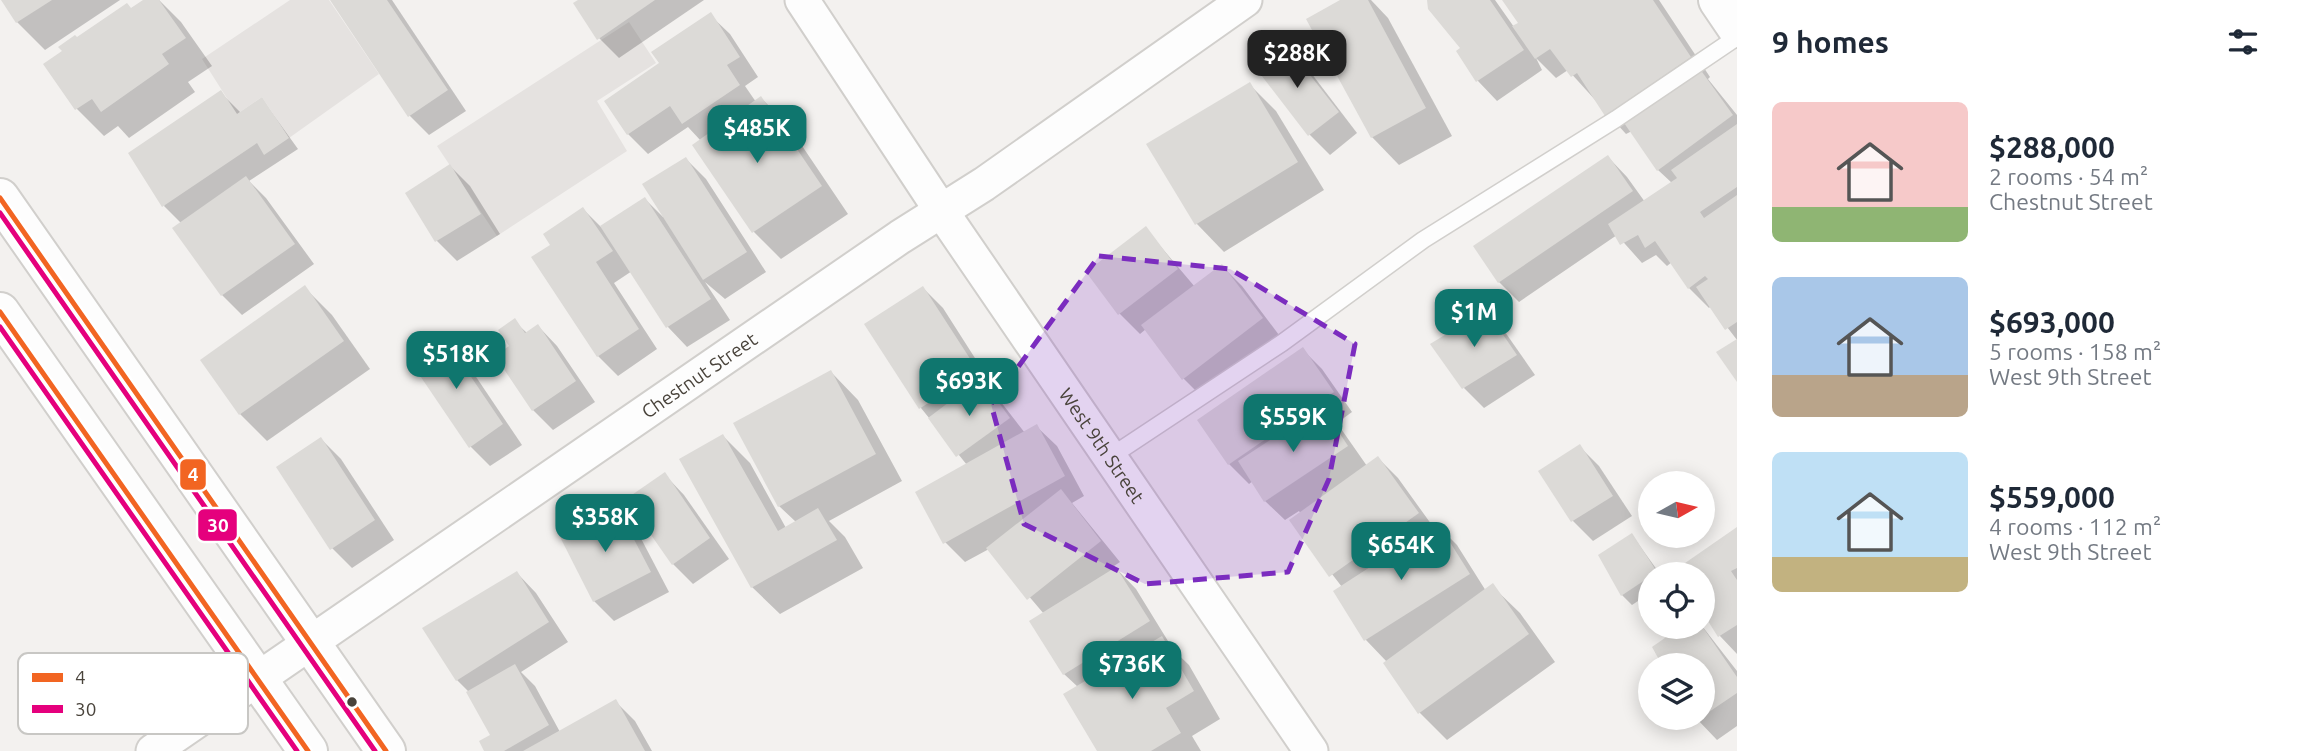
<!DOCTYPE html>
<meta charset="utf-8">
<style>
:root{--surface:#fff;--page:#f6f6f7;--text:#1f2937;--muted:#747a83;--accent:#0f766e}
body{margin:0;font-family:Ubuntu,sans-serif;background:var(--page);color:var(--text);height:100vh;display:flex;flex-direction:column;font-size:26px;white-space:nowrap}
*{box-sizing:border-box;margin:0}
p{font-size:23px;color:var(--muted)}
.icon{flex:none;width:38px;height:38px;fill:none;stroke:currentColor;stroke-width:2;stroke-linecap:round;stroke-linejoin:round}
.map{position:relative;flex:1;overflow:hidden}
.side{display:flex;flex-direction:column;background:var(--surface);width:560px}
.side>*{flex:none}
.needle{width:46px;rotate:82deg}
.controls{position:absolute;left:1638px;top:471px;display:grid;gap:14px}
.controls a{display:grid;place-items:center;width:77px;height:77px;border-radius:50%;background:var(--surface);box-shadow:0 4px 18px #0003;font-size:35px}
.price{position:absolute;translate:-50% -60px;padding:0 16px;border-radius:14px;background:var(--accent);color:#fff;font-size:23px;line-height:46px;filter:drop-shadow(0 2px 4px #0008)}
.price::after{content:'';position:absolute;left:50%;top:42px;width:21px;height:16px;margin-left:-10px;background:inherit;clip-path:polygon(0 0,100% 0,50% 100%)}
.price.on{background:#222;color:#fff}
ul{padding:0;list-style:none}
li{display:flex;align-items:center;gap:21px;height:175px;padding:0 35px}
li span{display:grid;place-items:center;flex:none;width:196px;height:140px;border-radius:10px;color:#555}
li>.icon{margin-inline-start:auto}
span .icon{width:84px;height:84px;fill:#fffc;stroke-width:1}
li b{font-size:30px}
h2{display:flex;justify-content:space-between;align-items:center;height:84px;padding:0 35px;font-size:30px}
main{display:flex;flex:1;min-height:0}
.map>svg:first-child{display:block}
.parking{fill:#e5e2e0}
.shadow{fill:#0003}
.building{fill:#dcdad7}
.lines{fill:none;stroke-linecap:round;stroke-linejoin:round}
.service-casing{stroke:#d1cfcc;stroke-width:19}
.minor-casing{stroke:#d1cfcc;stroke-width:37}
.tertiary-casing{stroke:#d1cfcc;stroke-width:42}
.service{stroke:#fdfdfd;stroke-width:16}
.minor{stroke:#fdfdfd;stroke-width:33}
.tertiary{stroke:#fdfdfd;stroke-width:38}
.bus-1-casing{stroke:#fff;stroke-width:10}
.bus-2-casing{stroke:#fff;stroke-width:10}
.bus-1{stroke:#f26522;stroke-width:5}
.bus-2{stroke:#e5007d;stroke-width:5}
.marked{fill:#7b2cbf;fill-opacity:0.2;stroke:#7b2cbf;stroke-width:5;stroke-dasharray:14 9;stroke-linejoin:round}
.bus-dot{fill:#49433b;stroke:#fff;stroke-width:2.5}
.labels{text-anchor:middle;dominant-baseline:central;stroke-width:7;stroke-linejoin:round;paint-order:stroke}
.street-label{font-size:19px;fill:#49433b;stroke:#fff}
.key{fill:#fff;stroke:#c8c7c4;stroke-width:2}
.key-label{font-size:19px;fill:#49433b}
.line-badge{stroke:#fff;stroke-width:2.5}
.badge-label{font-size:19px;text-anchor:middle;font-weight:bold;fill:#fff}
</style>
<main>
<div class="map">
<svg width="1737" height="751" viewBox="0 0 1737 751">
<rect width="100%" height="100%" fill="#f3f1ef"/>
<!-- parking -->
<g class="parking">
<path d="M290 0H329L379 74 289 138 262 97 237 114 202 59Z"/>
<path d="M629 22 656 63 597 101 627 151 497 236 437 146Z"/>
</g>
<!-- shadow -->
<g class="shadow">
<path d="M3 0H120L45 50 17 22Z"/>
<path d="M146 0H159L181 22 212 66 188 82 195 92 129 138 118 126 104 136 77 109 46 65 77 39Z"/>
<path d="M332 0H392L466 111 429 135 410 116Z"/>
<path d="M578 0H704L619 58 599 38Z"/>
<path d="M1343 0H1371L1388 18 1452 136 1399 165 1372 137 1308 19Z"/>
<path d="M1429 0H1495L1514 27 1520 24 1504 0H1659L1710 77 1708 79 1737 115V340L1711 306 1709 308 1689 288 1672 262 1667 266 1656 255 1642 263 1617 235 1519 302 1499 282 1475 247 1608 157 1627 177 1645 202 1672 183 1658 170 1632 131 1626 134 1568 70 1556 78 1536 58 1542 70 1497 101 1478 81 1458 52 1462 48Z"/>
<path d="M710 15 730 34 758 77 745 86 756 102 761 98 788 125 848 214 781 259 754 232 695 145 701 141 688 127 648 154 628 134 606 101 662 64Z"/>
<path d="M1285 45 1305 65 1357 133 1330 155 1310 135 1257 67Z"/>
<path d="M1249 84 1276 111 1324 190 1224 252 1197 224 1149 145Z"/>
<path d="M221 93 241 113 262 99 298 149 249 181 266 198 314 264 242 315 222 295 182 224 164 206Z"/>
<path d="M686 159 706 179 766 272 725 299 705 282 730 320 687 347 668 327 632 271 614 283 657 349 618 376 598 356 553 246 583 209 601 227 645 199 663 217Z"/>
<path d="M450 166 470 186 500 234 457 261 437 241 407 194Z"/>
<path d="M1145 228 1195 287 1222 266 1242 286 1282 339 1203 398 1184 379 1146 329 1140 334 1120 314 1088 272Z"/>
<path d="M305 288 332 315 370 369 267 441 240 414Z"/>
<path d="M923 288 943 308 996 391 994 393 1025 433 1037 427 1057 446 1084 496 1072 503 1120 562 1114 566 1136 589 1168 641 1166 643 1189 665 1220 719 1192 736 1201 751H1099L1078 687 1064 674 1044 614 989 549 965 562 945 542 967 465 921 408Z"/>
<path d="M1486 312 1505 332 1535 375 1484 408 1464 388Z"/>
<path d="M514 321 527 333 538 326 557 346 595 402 553 430 533 410Z"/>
<path d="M442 337 462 356 522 445 490 466 471 447Z"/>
<path d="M1302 349 1322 369 1352 412 1337 423 1367 466 1378 458 1398 478 1434 528 1438 526 1457 545 1486 591 1492 586 1520 613 1555 662 1447 740 1420 713 1387 662 1366 640 1335 591 1342 587 1291 521 1301 514 1299 511 1285 520 1265 501 1253 481 1249 484 1229 464Z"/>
<path d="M831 372 858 400 902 481 829 521 845 537 863 568 780 614 752 587 681 459 723 436 750 463 786 528 796 522 779 506Z"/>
<path d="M321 439 341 459 394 540 352 568 332 548Z"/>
<path d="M1580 447 1599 466 1632 516 1593 541 1573 521 1541 472Z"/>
<path d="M665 475 684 495 729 559 693 584 673 564Z"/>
<path d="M616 507 635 527 669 592 614 621 594 601 561 536Z"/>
<path d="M1737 529V654L1720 636 1703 610V574H1679L1677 571Z"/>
<path d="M1632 535 1660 574H1650V593L1632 605 1622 595Z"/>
<path d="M517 573 536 593 568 642 521 672 535 686 560 732 615 701 635 721 652 751H486L492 735 469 692 457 680 425 629Z"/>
<path d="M1702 626 1737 671V726L1717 740 1696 718H1703V665H1664Z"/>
</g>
<!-- building -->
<g class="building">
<path d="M1 0H52L16 23Z"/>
<path d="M143 0H159L186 38 162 54 169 64 101 112 92 99 75 110 43 64 62 51 58 47 75 35 77 37 127 3 131 8Z"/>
<path d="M330 0H387L448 90 408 117Z"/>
<path d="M578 0H655L597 40 573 3Z"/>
<path d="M1340 0H1368L1426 108 1371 138 1306 19Z"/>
<path d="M1427 0H1490L1524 50 1476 82 1456 51 1460 48 1428 9Z"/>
<path d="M1502 0H1653L1691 57 1605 116 1577 73 1571 77 1550 49 1535 59 1512 26 1518 23Z"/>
<path d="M711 12 740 57 727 65 740 85 682 124 670 106 627 135 604 101 659 63 651 52Z"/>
<path d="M1285 43 1339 112 1308 136 1255 67Z"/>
<path d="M1700 69 1733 115 1657 171 1622 120Z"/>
<path d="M1250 82 1298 162 1195 225 1146 144Z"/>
<path d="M221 90 237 114 262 97 289 138 264 155 257 143 162 207 128 153Z"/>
<path d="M761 96 822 186 752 233 692 145Z"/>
<path d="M1737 124V187L1700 212 1704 218 1737 195V322L1725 330 1696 287 1708 279 1705 276 1688 289 1655 241 1645 248 1638 235 1620 245 1608 224 1677 178 1671 170Z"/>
<path d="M1608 155 1633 191 1498 283 1473 246Z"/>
<path d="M686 157 747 252 703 280 642 184Z"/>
<path d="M450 164 481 214 435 242 405 193Z"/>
<path d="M246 176 295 244 221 296 172 228Z"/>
<path d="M645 197 711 299 666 328 600 226Z"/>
<path d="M583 207 613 251 596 262 639 329 597 357 531 257 550 245 543 234Z"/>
<path d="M1146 226 1178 269 1118 315 1086 272Z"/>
<path d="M1222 264 1263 318 1182 380 1141 325Z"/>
<path d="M305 285 344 341 239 415 200 360Z"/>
<path d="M923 286 978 371 919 409 864 324Z"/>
<path d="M1486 310 1517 355 1462 389 1430 344Z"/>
<path d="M515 318 525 333 538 324 576 381 532 411 495 356 509 346 498 330Z"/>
<path d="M442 334 503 424 469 448 408 358Z"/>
<path d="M1737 339V382L1716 352Z"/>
<path d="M1303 347 1334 392 1228 465 1197 420Z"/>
<path d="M831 370 876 454 778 507 733 423Z"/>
<path d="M981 378 1010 418 956 457 928 418Z"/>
<path d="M1322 406 1348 446 1264 502 1238 461Z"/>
<path d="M1037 424 1065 476 943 544 915 492Z"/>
<path d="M723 434 778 531 818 508 837 540 751 588 679 459Z"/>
<path d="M321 437 375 520 330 550 276 467Z"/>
<path d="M1580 444 1613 496 1571 522 1538 471Z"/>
<path d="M1378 456 1419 513 1329 577 1289 520Z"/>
<path d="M665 472 710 538 672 565 626 499Z"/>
<path d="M1061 489 1101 541 1027 600 986 548Z"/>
<path d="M616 505 651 572 593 602 559 535Z"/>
<path d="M1438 523 1470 574 1364 641 1333 591Z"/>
<path d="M1737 527V568L1731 571 1737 580V625L1718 637 1703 613V574H1677L1675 570Z"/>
<path d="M1632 533 1657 572 1621 596 1598 555Z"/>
<path d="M1116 567 1150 621 1063 675 1029 621Z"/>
<path d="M517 571 549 622 456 681 422 628Z"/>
<path d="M1493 583 1529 634 1418 714 1383 663Z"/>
<path d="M1682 626H1702L1737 677V693L1703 716V665H1662L1652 647Z"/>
<path d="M1162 636 1194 691 1166 708 1181 733 1151 751H1097L1063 694Z"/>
<path d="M515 664 549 725 504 751H484L479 741 490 735 466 692Z"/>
<path d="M616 699 645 751H523Z"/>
</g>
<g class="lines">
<defs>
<path id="service" d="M1110 457 1282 343 1423 240 1616 119 1737 37"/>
<g id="minor">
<path id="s1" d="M802 0 942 212 1311 751"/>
<path id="s2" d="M153 751 900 237 984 184 1245 0"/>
</g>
<g id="tertiary">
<path d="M1718 0 1737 28"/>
<path d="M0 198 386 751"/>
<path d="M0 312 308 751"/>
</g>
</defs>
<!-- service casing -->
<use href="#service" class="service-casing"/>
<!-- minor casing -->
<use href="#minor" class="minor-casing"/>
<!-- tertiary casing -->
<use href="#tertiary" class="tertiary-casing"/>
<!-- service -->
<use href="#service" class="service"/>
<!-- minor -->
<use href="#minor" class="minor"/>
<!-- tertiary -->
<use href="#tertiary" class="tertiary"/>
<defs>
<g id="bus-1">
<path d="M0 198 386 751"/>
<path d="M0 312 308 751"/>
</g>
<g id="bus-2">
<path d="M0 213 375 751"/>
<path d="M0 327 297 751"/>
</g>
</defs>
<!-- bus-1 casing -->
<use href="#bus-1" class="bus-1-casing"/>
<!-- bus-2 casing -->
<use href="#bus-2" class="bus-2-casing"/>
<!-- bus-1 -->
<use href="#bus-1" class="bus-1"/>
<!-- bus-2 -->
<use href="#bus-2" class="bus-2"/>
</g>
<!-- marked area -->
<path class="marked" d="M1099 256 1230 269 1355 344 1329 479 1288 572 1145 584 1024 524 991 404Z"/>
<!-- markers -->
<circle class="bus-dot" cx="352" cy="702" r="6"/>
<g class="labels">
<!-- street labels -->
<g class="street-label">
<text stroke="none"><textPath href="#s2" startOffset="663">Chestnut Street</textPath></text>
<text stroke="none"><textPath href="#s1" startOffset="537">West 9th Street</textPath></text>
</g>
</g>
<!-- legend -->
<rect x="18" y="653" width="230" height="81" rx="10" class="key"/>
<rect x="32" y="673" width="31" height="9" fill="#f26522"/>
<rect x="32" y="705" width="31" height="8" fill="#e5007d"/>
<g class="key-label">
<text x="75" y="684">4</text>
<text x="75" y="716">30</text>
</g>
<g class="line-badge">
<rect x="179" y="458" width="28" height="33" rx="7" fill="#f26522"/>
<rect x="197" y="508" width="41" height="34" rx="7" fill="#e5007d"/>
</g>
<g class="badge-label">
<text x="193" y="481">4</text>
<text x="218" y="532">30</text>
</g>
</svg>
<div class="controls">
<a><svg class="needle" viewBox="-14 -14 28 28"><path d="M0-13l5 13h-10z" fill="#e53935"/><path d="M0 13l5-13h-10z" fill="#747a83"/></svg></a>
<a><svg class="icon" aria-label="locate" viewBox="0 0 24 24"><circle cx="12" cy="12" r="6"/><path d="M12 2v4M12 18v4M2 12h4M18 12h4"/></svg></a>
<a><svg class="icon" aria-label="layers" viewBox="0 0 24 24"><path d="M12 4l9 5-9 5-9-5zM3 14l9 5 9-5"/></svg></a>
</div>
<b class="price on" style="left:1297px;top:90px">$288K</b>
<b class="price" style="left:757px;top:165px">$485K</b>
<b class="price" style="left:1474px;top:349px">$1M</b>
<b class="price" style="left:456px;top:391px">$518K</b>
<b class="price" style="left:969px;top:418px">$693K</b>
<b class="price" style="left:1293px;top:454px">$559K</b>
<b class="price" style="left:605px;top:554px">$358K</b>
<b class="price" style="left:1401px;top:582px">$654K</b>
<b class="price" style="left:1132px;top:701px">$736K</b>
</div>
<section class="side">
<h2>9 homes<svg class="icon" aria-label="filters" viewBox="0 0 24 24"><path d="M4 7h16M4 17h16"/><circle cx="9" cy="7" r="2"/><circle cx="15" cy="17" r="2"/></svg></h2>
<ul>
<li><span style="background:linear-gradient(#f6c9c9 75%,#8fb573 0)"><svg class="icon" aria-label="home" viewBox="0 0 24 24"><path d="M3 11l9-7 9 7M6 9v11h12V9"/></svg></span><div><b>$288,000</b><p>2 rooms · 54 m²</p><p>Chestnut Street</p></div></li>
<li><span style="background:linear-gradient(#a9c7e8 70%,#b9a48a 0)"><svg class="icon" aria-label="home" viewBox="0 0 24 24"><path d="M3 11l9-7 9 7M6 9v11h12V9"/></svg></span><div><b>$693,000</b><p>5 rooms · 158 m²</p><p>West 9th Street</p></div></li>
<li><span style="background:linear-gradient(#bfe0f5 75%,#c2b280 0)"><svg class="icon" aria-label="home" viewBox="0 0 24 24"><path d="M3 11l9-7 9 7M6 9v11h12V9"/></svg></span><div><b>$559,000</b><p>4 rooms · 112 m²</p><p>West 9th Street</p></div></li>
</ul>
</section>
</main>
